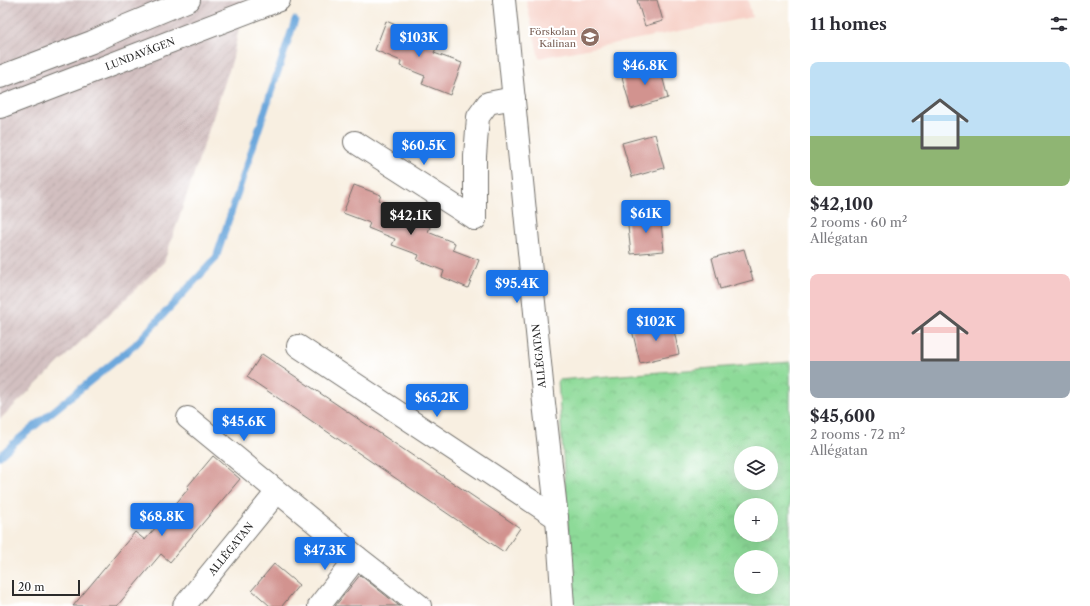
<!DOCTYPE html>
<meta charset="utf-8">
<style>
:root{--surface:#fff;--page:#f2f2f3;--text:#2b2b33;--muted:#7c7c81;--accent:#1a73e8}
body{margin:0;font-family:"Libre Caslon Text",serif;background:var(--page);color:var(--text);height:100vh;display:flex;flex-direction:column;font-size:15px;white-space:nowrap}
*{box-sizing:border-box;margin:0}
p{font-size:13px;color:var(--muted)}
.icon{flex:none;width:22px;height:22px;fill:none;stroke:currentColor;stroke-width:2;stroke-linecap:round;stroke-linejoin:round}
.map{position:relative;flex:1;overflow:hidden}
.panel{display:flex;flex-direction:column;background:var(--surface);width:300px}
.panel>*{flex:none}
.controls{position:absolute;left:734px;top:446px;display:grid;gap:8px}
.controls a{display:grid;place-items:center;width:44px;height:44px;border-radius:50%;background:var(--surface);box-shadow:0 4px 16px #0002;font-size:20px}
.scale{position:absolute;left:12px;bottom:10px;width:68px;box-sizing:border-box;padding-left:4px;border:2px solid #2b2b2b;border-top:0;font-size:11px;line-height:14px;white-space:nowrap;color:#2b2b2b;-webkit-text-stroke:3px #fff;paint-order:stroke}
.price{position:absolute;translate:-50% -34px;padding:0 9px;border-radius:4px;background:var(--accent);color:#fff;font-size:13px;line-height:26px;filter:drop-shadow(0 1px 2px #0008)}
.price::after{content:'';position:absolute;left:50%;top:24px;width:12px;height:9px;margin-left:-6px;background:inherit;clip-path:polygon(0 0,100% 0,50% 100%)}
.price.selected{background:#222;color:#fff}
ul{padding:0;list-style:none}
li{display:grid;align-content:center;gap:8px;height:212px;padding:0 20px}
li span{display:grid;place-items:center;height:124px;border-radius:8px;color:#555}
li>.icon{margin-inline-start:auto}
span .icon{width:72px;height:72px;fill:#fffc;stroke-width:1}
li b{font-size:17px}
h2{display:flex;justify-content:space-between;align-items:center;height:48px;padding:0 20px;font-size:17px}
main{display:flex;flex:1;min-height:0}
.map>svg:first-child{display:block}
.built{fill:#f7d1c8}
.industrial{fill:url(#industrial-furrows)}
.park{fill:url(#park-crowns);stroke:#5c8262;fill-rule:evenodd}
.lines{fill:none;stroke-linecap:round;stroke-linejoin:round}
.stream{stroke:#6ca7dc;stroke-width:7}
.building{fill:#d2938f}
.minor-casing{stroke:#73706b;stroke-width:24}
.secondary-casing{stroke:#73706b;stroke-width:24}
.minor{stroke:#fff;stroke-width:22}
.secondary{stroke:#fff;stroke-width:22}
.labels{text-anchor:middle;dominant-baseline:central;stroke-width:4;stroke-linejoin:round;paint-order:stroke}
.education-label{font-size:10px;fill:#785e54;stroke:#fff;text-anchor:end}
.street-label{font-size:10px;fill:#2b2b2b;stroke:#fff}
</style>
<main>
<div class="map">
<svg width="790" height="606" viewBox="0 0 790 606">
<defs>
<pattern id="industrial-furrows" width="10" height="10" patternUnits="userSpaceOnUse"><rect width="10" height="10" fill="#d2bfc0"/><path d="M-1 1l2-2M0 10L10 0M9 11l2-2" fill="none" stroke="#b4a4a5"/></pattern>
<pattern id="park-crowns" width="20" height="18" patternUnits="userSpaceOnUse"><rect width="20" height="18" fill="#8dda98"/><path d="M2 6a3 3 0 1 1 6 0M12 15a3 3 0 1 1 6 0" fill="none" stroke="#7abb83"/></pattern>
</defs>
<rect width="100%" height="100%" fill="#fff"/>
<filter id="ink" filterUnits="userSpaceOnUse"><feTurbulence type="fractalNoise" baseFrequency=".025" numOctaves="2"/><feDisplacementMap in="SourceGraphic" scale="8" xChannelSelector="R" yChannelSelector="G"/><feConvolveMatrix kernelMatrix="1 2 1 2 8 2 1 2 1" color-interpolation-filters="sRGB"/></filter>
<filter id="wash" filterUnits="userSpaceOnUse"><feTurbulence type="fractalNoise" baseFrequency=".012" numOctaves="4" result="noise"/><feDisplacementMap in="SourceGraphic" scale="16" xChannelSelector="R" yChannelSelector="G"/><feGaussianBlur stdDeviation="0.9" result="paint"/><feColorMatrix in="noise" values="0 0 0 0 0 0 0 0 0 0 0 0 0 0 0 0 0 1.4 0 .05"/><feComposite in="paint" operator="in"/></filter>
<g filter="url(#wash)">
<rect width="100%" height="100%" fill="#f8efe1"/>
<!-- built -->
<path class="built" d="M526 0H748L752 17 539 58Z"/>
<!-- industrial -->
<path class="industrial" d="M0 0H245L232 61 164 262 0 419Z"/>
<!-- park -->
<path class="park" d="M790 362V606H573L558 380ZM741 453H771V483H741ZM741 505H771V535H741ZM741 557H771V587H741Z"/>
<g class="lines">
<!-- stream -->
<path class="stream" d="M0 456 15 442 135 345 216 258 295 20"/>
</g>
<g id="blocks">
<!-- building -->
<g class="building">
<path d="M637 0H657L663 21 645 26Z"/>
<path d="M386 21 413 32 410 38 436 48 434 53 462 63 450 95 422 84 425 76 400 66 401 61 375 50Z"/>
<path d="M658 61 668 98 631 109 622 77 639 72 637 66Z"/>
<path d="M655 134 664 168 632 177 622 143Z"/>
<path d="M354 185 381 195 379 200 406 211 403 217 430 227 428 232 455 243 453 250 479 260 468 288 442 277 444 271 417 260 419 255 392 245 395 239 368 228 370 223 343 213Z"/>
<path d="M660 214 664 251 631 254 627 217Z"/>
<path d="M744 249 753 280 720 289 712 258Z"/>
<path d="M672 321 679 354 640 363 632 330Z"/>
<path d="M262 354 520 528 504 552 247 377Z"/>
<path d="M213 456 240 479 170 562 161 554 117 606H73L135 532 145 540 189 488 187 487Z"/>
<path d="M274 564 299 585 282 606H270L252 590Z"/>
<path d="M360 575 398 605 400 606H335Z"/>
</g>
</g>
</g>
<g filter="url(#ink)">
<use href="#blocks" fill-opacity="0" stroke="#73706b" stroke-width="1"/>
<g class="lines">
<defs>
<g id="minor">
<path d="M504 0 544 403 557 518 563 606"/>
<path d="M355 142 475 219"/>
<path d="M475 219V156L478 117 488 103 514 98"/>
<path d="M298 346 557 518"/>
<path d="M188 418 357 557 420 606"/>
<path d="M184 606 277 492"/>
<path d="M319 606 357 557"/>
</g>
<g id="secondary">
<path d="M0 77 92 42 126 26 189 0"/>
<path d="M0 107 279 0"/>
</g>
</defs>
<!-- minor casing -->
<use href="#minor" class="minor-casing"/>
<!-- secondary casing -->
<use href="#secondary" class="secondary-casing"/>
<!-- minor -->
<use href="#minor" class="minor"/>
<!-- secondary -->
<use href="#secondary" class="secondary"/>
</g>
</g>
<!-- icons -->
<defs>
<symbol id="school-disc" viewBox="-11 -11 22 22"><circle r="9.5" fill="#8d6e63" stroke="#fff"/><path d="M0-5L7-2L0 1L-7-2ZM-4 1L0 2.5L4 1V4Q0 6-4 4Z" fill="#fff"/></symbol>
</defs>
<g fill-rule="evenodd">
<use href="#school-disc" x="579" y="26" width="22" height="22"/>
</g>
<g class="labels">
<!-- education labels -->
<g class="education-label">
<text x="576" y="31">Förskolan<tspan x="576" dy="12">Kalinan</tspan></text>
</g>
<!-- street labels -->
<g class="street-label">
<text transform="translate(140 54) rotate(-21)">LUNDAVÄGEN</text>
<text transform="translate(539 356) rotate(-96)">ALLÉGATAN</text>
<text transform="translate(231 549) rotate(-51)">ALLÉGATAN</text>
</g>
</g>
</svg>
<div class="controls">
<a><svg class="icon" aria-label="layers" viewBox="0 0 24 24"><path d="M12 4l9 5-9 5-9-5zM3 14l9 5 9-5"/></svg></a>
<a>+</a>
<a>−</a>
</div>
<div class="scale">20 m</div>
<b class="price" style="left:419px;top:58px">$103K</b>
<b class="price" style="left:645px;top:86px">$46.8K</b>
<b class="price" style="left:424px;top:166px">$60.5K</b>
<b class="price" style="left:646px;top:234px">$61K</b>
<b class="price selected" style="left:411px;top:236px">$42.1K</b>
<b class="price" style="left:517px;top:304px">$95.4K</b>
<b class="price" style="left:656px;top:342px">$102K</b>
<b class="price" style="left:437px;top:418px">$65.2K</b>
<b class="price" style="left:244px;top:442px">$45.6K</b>
<b class="price" style="left:162px;top:537px">$68.8K</b>
<b class="price" style="left:325px;top:571px">$47.3K</b>
</div>
<section class="panel">
<h2>11 homes<svg class="icon" aria-label="filters" viewBox="0 0 24 24"><path d="M4 7h16M4 17h16"/><circle cx="9" cy="7" r="2"/><circle cx="15" cy="17" r="2"/></svg></h2>
<ul>
<li><span style="background:linear-gradient(#bfe0f5 60%,#8fb573 0)"><svg class="icon" aria-label="home" viewBox="0 0 24 24"><path d="M3 11l9-7 9 7M6 9v11h12V9"/></svg></span><div><b>$42,100</b><p>2 rooms · 60 m²</p><p>Allégatan</p></div></li>
<li><span style="background:linear-gradient(#f6c9c9 70%,#9aa5b1 0)"><svg class="icon" aria-label="home" viewBox="0 0 24 24"><path d="M3 11l9-7 9 7M6 9v11h12V9"/></svg></span><div><b>$45,600</b><p>2 rooms · 72 m²</p><p>Allégatan</p></div></li>
</ul>
</section>
</main>
